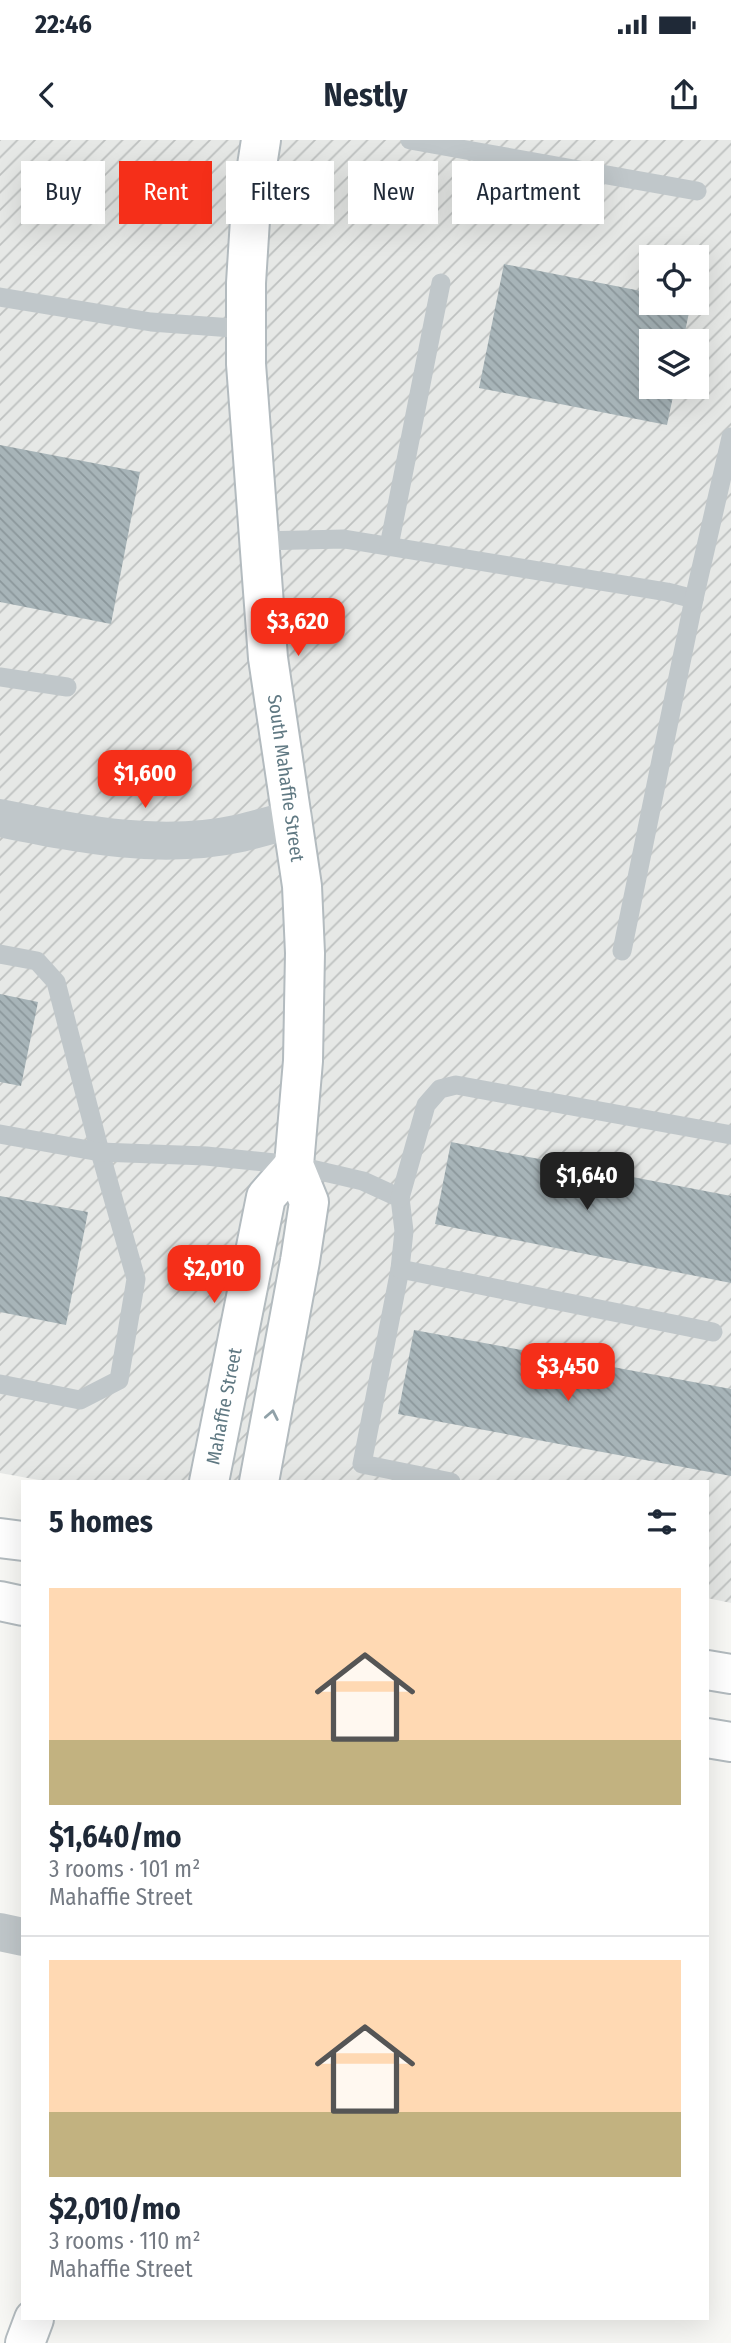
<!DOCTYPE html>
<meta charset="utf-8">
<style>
:root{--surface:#fff;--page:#f2f2f3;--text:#1f2937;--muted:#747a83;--line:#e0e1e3;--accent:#f52f19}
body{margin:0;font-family:"Fira Sans Condensed",sans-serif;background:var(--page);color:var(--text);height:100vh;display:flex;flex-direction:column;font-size:26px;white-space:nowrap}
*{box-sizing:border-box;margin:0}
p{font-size:23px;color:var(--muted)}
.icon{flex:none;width:38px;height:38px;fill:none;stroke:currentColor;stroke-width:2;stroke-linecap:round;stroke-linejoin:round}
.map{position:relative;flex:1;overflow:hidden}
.details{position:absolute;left:21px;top:1340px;width:688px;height:840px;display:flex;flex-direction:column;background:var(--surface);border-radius:0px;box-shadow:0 7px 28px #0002}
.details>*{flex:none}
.top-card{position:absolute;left:21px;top:21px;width:690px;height:63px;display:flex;gap:14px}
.tools{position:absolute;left:639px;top:105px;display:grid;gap:14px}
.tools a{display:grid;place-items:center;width:70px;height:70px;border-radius:0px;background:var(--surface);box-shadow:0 7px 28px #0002;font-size:35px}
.price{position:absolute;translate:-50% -60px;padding:0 16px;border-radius:14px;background:var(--accent);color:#fff;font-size:23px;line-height:46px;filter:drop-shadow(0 2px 4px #0008)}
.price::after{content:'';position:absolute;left:50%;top:42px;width:21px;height:16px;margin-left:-10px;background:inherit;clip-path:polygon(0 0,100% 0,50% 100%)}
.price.on{background:#222;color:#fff}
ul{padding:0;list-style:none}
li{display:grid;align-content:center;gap:14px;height:371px;padding:0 28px}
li+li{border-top:2px solid var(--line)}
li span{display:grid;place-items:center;height:217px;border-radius:0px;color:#555}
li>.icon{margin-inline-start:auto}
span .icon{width:126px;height:126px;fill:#fffc;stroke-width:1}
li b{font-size:30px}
h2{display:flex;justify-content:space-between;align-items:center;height:84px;padding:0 28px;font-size:30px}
.chip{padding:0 24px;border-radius:0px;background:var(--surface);box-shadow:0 7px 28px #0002;font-size:24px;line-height:63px}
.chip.on{background:var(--accent);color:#fff}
.status{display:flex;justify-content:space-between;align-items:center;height:49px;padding:0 35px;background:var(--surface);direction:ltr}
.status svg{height:19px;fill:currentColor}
header{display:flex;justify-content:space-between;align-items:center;height:91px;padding:0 28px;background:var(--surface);font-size:32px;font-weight:700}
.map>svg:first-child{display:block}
.industrial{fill:url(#industrial-furrows);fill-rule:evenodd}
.building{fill:url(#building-back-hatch)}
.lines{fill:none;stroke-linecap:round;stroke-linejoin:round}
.secondary-casing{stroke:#b3bbbf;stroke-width:42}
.lane{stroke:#c0c7ca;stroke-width:19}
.street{stroke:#c0c7ca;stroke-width:38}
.secondary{stroke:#fff;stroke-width:38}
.oneway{stroke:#90a1a8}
.labels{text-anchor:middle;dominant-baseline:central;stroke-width:7;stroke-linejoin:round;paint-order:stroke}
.street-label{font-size:19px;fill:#607983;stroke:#fff}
</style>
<div class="status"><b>22:46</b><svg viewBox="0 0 49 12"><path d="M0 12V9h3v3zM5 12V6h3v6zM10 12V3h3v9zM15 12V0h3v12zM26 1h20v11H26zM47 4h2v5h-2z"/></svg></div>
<header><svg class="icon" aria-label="back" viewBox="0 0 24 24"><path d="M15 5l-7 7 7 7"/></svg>Nestly<svg class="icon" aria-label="share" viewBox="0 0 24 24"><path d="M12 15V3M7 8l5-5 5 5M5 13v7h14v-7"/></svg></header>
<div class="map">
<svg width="731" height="2203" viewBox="0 0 731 2203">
<defs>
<pattern id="industrial-furrows" width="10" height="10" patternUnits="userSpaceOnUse" patternTransform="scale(1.75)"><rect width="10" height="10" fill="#e6e8e6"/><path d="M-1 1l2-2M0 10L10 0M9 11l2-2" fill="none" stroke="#bec1c0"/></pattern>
<pattern id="building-back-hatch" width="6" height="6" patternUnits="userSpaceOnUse" patternTransform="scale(1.75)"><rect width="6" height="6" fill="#a7b4b8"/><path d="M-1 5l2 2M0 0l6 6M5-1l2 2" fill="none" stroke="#8b979b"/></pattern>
</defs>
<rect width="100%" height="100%" fill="#f8f8f5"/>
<!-- industrial -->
<path class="industrial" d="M0 0H731V1463L707 1458V1342H50L0 1333ZM651 117H696V163H651ZM651 201H696V247H651Z"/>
<!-- building -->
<g class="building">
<path d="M504 124 651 153V163H691L683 201H651V247H675L667 285 479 248Z"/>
<path d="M0 305 140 332 111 484 0 462Z"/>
<path d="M0 854 38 862 21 946 0 942Z"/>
<path d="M451 1002 731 1056V1143L435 1084Z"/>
<path d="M0 1056 88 1072 66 1185 0 1172Z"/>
<path d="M414 1190 731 1249V1336L398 1274Z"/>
</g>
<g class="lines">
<defs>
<g id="secondary">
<path d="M209 1342 266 1057 294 1025"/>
<path d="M259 1342 300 1121 309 1062 294 1025 303 921 305 813 302 746 268 518 246 224V143L251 64 261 0"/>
<path d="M0 1398 23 1401"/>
<path d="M0 1461 23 1466"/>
<path d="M707 1530 731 1534"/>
<path d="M707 1598 731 1602"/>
<path d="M25 2203 34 2179"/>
</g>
</defs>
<!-- secondary casing -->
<use href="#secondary" class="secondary-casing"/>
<!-- lane -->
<g class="lane">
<path d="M410 0 697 51"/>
<path d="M0 157 151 182 246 189"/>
<path d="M259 401 344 399 667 452 694 459 622 811"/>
<path d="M389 406 441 143"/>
<path d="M694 459 731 297"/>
<path d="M0 537 67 547"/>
<path d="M0 814 37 821 56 842 100 1012 136 1139 119 1240 80 1260 0 1244"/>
<path d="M0 994 100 1012 206 1016 294 1025 363 1041 400 1058 404 1091 400 1129 362 1324 451 1342"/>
<path d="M400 1058 426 965 440 949 456 945 731 995"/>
<path d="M400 1129 713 1192"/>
</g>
<!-- street -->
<g class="street">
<path d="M0 678C79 694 160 711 241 693 258 689 275 684 293 679"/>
<path d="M0 1792 23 1797"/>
</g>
<!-- secondary -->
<use href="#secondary" class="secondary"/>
</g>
<!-- one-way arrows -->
<defs><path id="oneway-chevron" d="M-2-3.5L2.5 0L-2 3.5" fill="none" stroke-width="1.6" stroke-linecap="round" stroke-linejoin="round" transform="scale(1.75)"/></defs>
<use class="oneway" href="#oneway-chevron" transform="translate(272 1275) rotate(-79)"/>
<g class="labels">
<!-- street labels -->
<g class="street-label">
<text transform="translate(286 638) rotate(82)">South Mahaffie Street</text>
<text transform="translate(224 1266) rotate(-79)">Mahaffie Street</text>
</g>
</g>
</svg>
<div class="tools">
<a><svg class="icon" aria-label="locate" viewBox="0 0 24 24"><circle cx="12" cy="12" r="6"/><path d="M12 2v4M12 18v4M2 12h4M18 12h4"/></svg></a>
<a><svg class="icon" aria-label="layers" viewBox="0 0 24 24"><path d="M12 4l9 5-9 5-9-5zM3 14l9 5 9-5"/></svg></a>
</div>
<b class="price" style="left:298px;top:518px">$3,620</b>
<b class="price" style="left:145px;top:670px">$1,600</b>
<b class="price on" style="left:587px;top:1072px">$1,640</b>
<b class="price" style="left:214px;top:1165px">$2,010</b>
<b class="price" style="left:568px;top:1263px">$3,450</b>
<div class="top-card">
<a class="chip">Buy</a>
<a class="chip on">Rent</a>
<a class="chip">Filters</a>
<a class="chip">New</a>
<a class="chip">Apartment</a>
</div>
<section class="details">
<h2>5 homes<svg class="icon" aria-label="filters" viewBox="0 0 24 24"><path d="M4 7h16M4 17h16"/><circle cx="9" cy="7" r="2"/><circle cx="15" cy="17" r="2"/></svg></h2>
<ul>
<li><span style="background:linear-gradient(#ffd9b3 70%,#c2b280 0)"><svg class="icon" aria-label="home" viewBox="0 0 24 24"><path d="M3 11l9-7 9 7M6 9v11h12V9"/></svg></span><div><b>$1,640/mo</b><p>3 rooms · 101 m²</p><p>Mahaffie Street</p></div></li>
<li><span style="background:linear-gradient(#ffd9b3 70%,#c2b280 0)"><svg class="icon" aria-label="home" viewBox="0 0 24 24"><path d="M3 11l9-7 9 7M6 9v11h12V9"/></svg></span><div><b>$2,010/mo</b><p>3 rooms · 110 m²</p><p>Mahaffie Street</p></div></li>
</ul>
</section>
</div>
